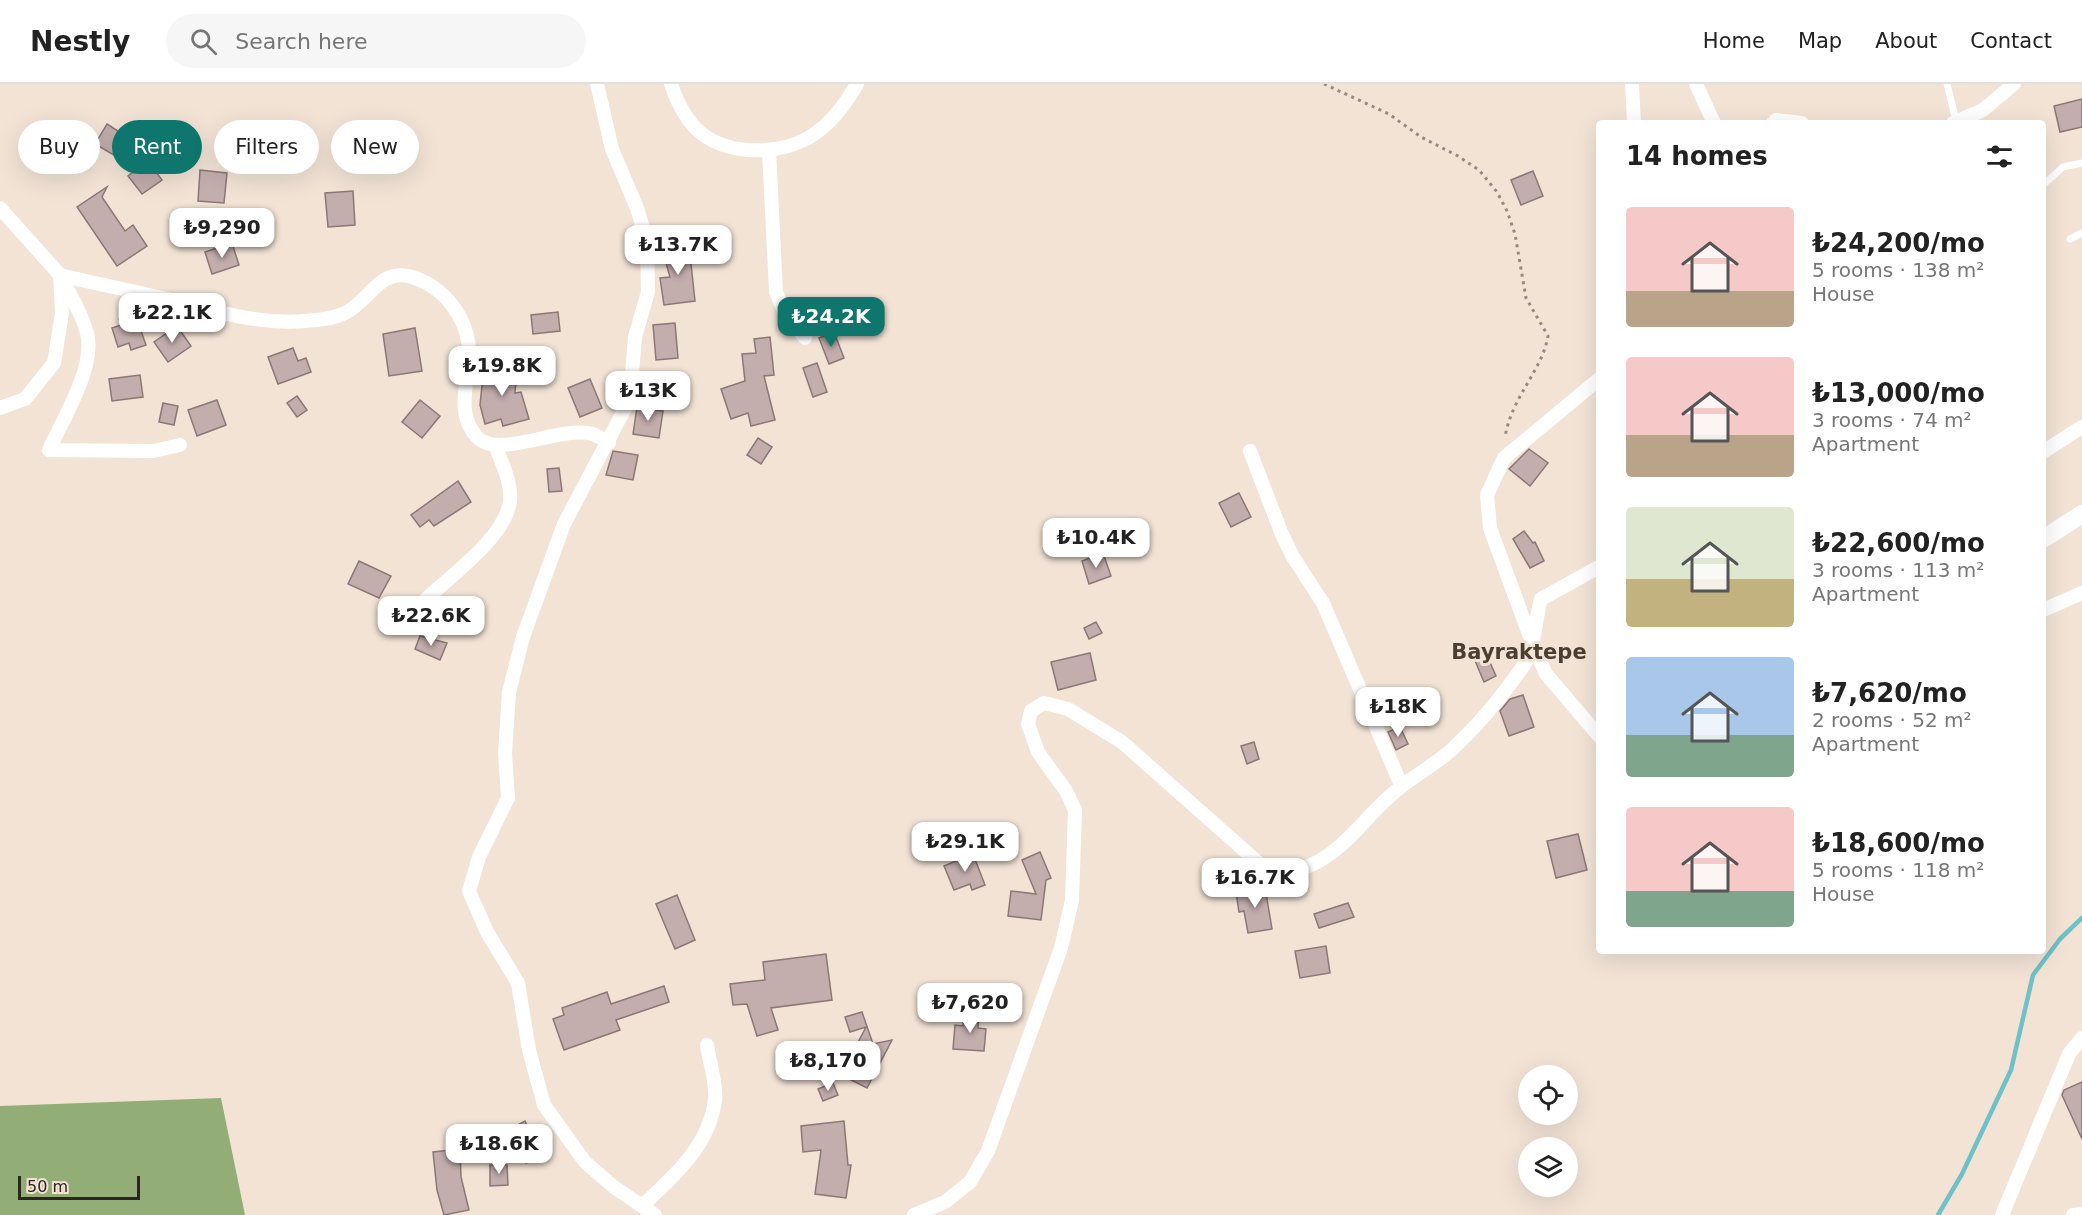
<!DOCTYPE html>
<meta charset="utf-8">
<style>
:root{--surface:#fff;--page:#f6f6f6;--text:#222;--muted:#767676;--line:#e0e0e0;--accent:#0f766e}
body{margin:0;font-family:"DejaVu Sans",sans-serif;background:var(--page);color:var(--text);height:100vh;display:flex;flex-direction:column;font-size:22px;white-space:nowrap}
*{box-sizing:border-box;margin:0}
p{font-size:20px;color:var(--muted)}
.icon{flex:none;width:33px;height:33px;fill:none;stroke:currentColor;stroke-width:2;stroke-linecap:round;stroke-linejoin:round}
.map{position:relative;flex:1;overflow:hidden}
.sheet{position:absolute;left:1596px;top:36px;width:450px;height:834px;display:flex;flex-direction:column;background:var(--surface);border-radius:6px;box-shadow:0 6px 24px #0002}
.sheet>*{flex:none}
.hud{position:absolute;left:18px;top:36px;width:570px;height:54px;display:flex;gap:12px}
.controls{position:absolute;left:1518px;top:981px;display:grid;gap:12px}
.controls a{display:grid;place-items:center;width:60px;height:60px;border-radius:50%;background:var(--surface);box-shadow:0 6px 24px #0002;font-size:30px}
.scale{position:absolute;left:18px;bottom:15px;width:122px;box-sizing:border-box;padding-left:6px;border:3px solid #2a2520;border-top:0;font-size:16px;line-height:21px;white-space:nowrap;color:#2a2520;-webkit-text-stroke:4px #f2e3d5;paint-order:stroke}
.price{position:absolute;translate:-50% -51px;padding:0 14px;border-radius:12px;background:#fff;color:#222;font-size:20px;line-height:39px;filter:drop-shadow(0 2px 3px #0008)}
.price::after{content:'';position:absolute;left:50%;top:36px;width:18px;height:14px;margin-left:-9px;background:inherit;clip-path:polygon(0 0,100% 0,50% 100%)}
.price.on{background:var(--accent);color:#fff}
ul{padding:0;list-style:none}
li{display:flex;align-items:center;gap:18px;height:150px;padding:0 30px}
li span{display:grid;place-items:center;flex:none;width:168px;height:120px;border-radius:6px;color:#555}
li>.icon{margin-inline-start:auto}
span .icon{width:72px;height:72px;fill:#fffc;stroke-width:1}
li b{font-size:26px}
h2{display:flex;justify-content:space-between;align-items:center;height:72px;padding:0 30px;font-size:26px}
.chip{padding:0 21px;border-radius:27px;background:var(--surface);box-shadow:0 6px 24px #0002;font-size:21px;line-height:54px}
.chip.on{background:var(--accent);color:#fff}
header{display:flex;align-items:center;gap:36px;box-sizing:border-box;height:84px;padding:0 30px;background:var(--surface);border-bottom:2px solid var(--line)}
header strong{font-size:28px}
nav{display:flex;gap:33px;margin-inline-start:auto;font-size:21px}
.search{width:420px;height:54px;background:var(--page);display:flex;align-items:center;gap:15px;box-sizing:border-box;padding:0 21px;border-radius:33px;color:var(--muted);font-size:22px}
.map>svg:first-child{display:block}
.forest{fill:#92ad76}
.lines{fill:none;stroke-linecap:round;stroke-linejoin:round}
.stream{stroke:#6ec1c6;stroke-width:4.5}
.building{fill:#c3adad;stroke:#8b7776;stroke-width:1.5}
.path{stroke:#948a80;stroke-width:3;stroke-dasharray:3 4.5;stroke-linecap:butt}
.lane{stroke:#fff;stroke-width:7}
.street{stroke:#fff;stroke-width:14}
.secondary{stroke:#fff;stroke-width:18}
.labels{text-anchor:middle;dominant-baseline:central;stroke-width:6;stroke-linejoin:round;paint-order:stroke}
.quarter-label{font-size:21px;font-weight:bold;fill:#4b3f33;stroke:#f2e3d5}
</style>
<header>
<strong>Nestly</strong>
<div class="search"><svg class="icon" aria-label="search" viewBox="0 0 24 24"><circle cx="10" cy="10" r="6"/><path d="M15 15l6 6"/></svg>Search here</div>
<nav><a>Home</a><a>Map</a><a>About</a><a>Contact</a></nav>
</header>
<div class="map">
<svg width="2082" height="1131" viewBox="0 0 2082 1131">
<rect width="100%" height="100%" fill="#f2e3d5"/>
<!-- forest -->
<path class="forest" d="M221 1014 245 1131H0V1022Z"/>
<g class="lines">
<!-- stream -->
<path class="stream" d="M1938 1131 1962 1090 2011 986 2033 891 2060 855 2082 834"/>
</g>
<!-- building -->
<g class="building">
<path d="M2082 15V43L2060 48 2054 22Z"/>
<path d="M107 40 135 58 124 77 95 60Z"/>
<path d="M148 77 162 96 142 110 128 92Z"/>
<path d="M200 86 227 89 224 119 198 117Z"/>
<path d="M1533 87 1543 112 1521 121 1511 96Z"/>
<path d="M107 103 102 113 125 147 133 141 147 162 117 182 77 123Z"/>
<path d="M353 107 355 141 328 143 325 109Z"/>
<path d="M685 158 691 180 695 217 664 221 660 194 670 193 662 165Z"/>
<path d="M232 159 239 181 212 190 205 168Z"/>
<path d="M558 228 560 247 533 250 531 231Z"/>
<path d="M135 230 146 261 131 266 129 259 118 263 112 244 121 241 119 235Z"/>
<path d="M675 239 678 274 656 276 653 241Z"/>
<path d="M177 242 191 262 168 278 154 258Z"/>
<path d="M415 244 422 287 389 292 383 250Z"/>
<path d="M834 248 844 274 829 280 819 254Z"/>
<path d="M770 253 774 291 764 292 775 336 751 342 748 329 731 335 721 305 745 297 742 270 756 269 754 255Z"/>
<path d="M293 264 298 277 306 274 311 288 278 300 268 273Z"/>
<path d="M817 279 827 308 813 313 803 284Z"/>
<path d="M484 282 517 285 515 309 521 308 529 335 503 342 501 335 485 340 480 321Z"/>
<path d="M140 291 143 313 112 317 109 295Z"/>
<path d="M590 295 602 324 580 333 568 304Z"/>
<path d="M297 312 307 326 297 333 287 319Z"/>
<path d="M217 316 226 341 197 352 188 326Z"/>
<path d="M420 316 440 332 422 354 402 338Z"/>
<path d="M163 319 178 322 174 341 159 338Z"/>
<path d="M637 323 663 327 659 354 633 350Z"/>
<path d="M758 354 772 363 761 380 747 371Z"/>
<path d="M1529 365 1548 379 1530 402 1509 385Z"/>
<path d="M613 367 638 371 633 396 606 391Z"/>
<path d="M559 384 562 407 549 408 547 385Z"/>
<path d="M458 397 471 418 434 442 429 436 420 443 411 431Z"/>
<path d="M1239 409 1251 433 1231 443 1219 419Z"/>
<path d="M1524 447 1533 459 1535 458 1544 477 1530 484 1513 455Z"/>
<path d="M1103 469 1111 492 1089 500 1082 477Z"/>
<path d="M359 477 391 492 379 514 348 500Z"/>
<path d="M1096 538 1102 549 1089 555 1084 544Z"/>
<path d="M420 552 447 559 440 576 415 565Z"/>
<path d="M1485 567 1496 592 1484 598 1473 572Z"/>
<path d="M1090 569 1096 596 1058 606 1051 578Z"/>
<path d="M1523 611 1534 643 1509 652 1500 627 1510 615Z"/>
<path d="M1400 643 1408 660 1396 666 1388 648Z"/>
<path d="M1254 658 1259 675 1247 680 1241 662Z"/>
<path d="M1578 750 1587 786 1556 794 1547 757Z"/>
<path d="M1040 768 1051 794 1046 796 1041 836 1008 832 1011 807 1036 810 1022 776Z"/>
<path d="M973 770 985 801 972 806 970 800 954 806 944 782Z"/>
<path d="M1265 803 1272 845 1248 849 1244 827 1239 828 1236 808Z"/>
<path d="M677 811 695 856 675 865 656 820Z"/>
<path d="M1348 819 1354 833 1319 844 1314 830Z"/>
<path d="M1326 862 1330 889 1300 894 1295 867Z"/>
<path d="M826 870 832 916 771 924 778 946 757 952 747 920 733 921 730 900 765 896 763 878Z"/>
<path d="M664 902 669 918 616 936 620 946 564 966 553 935 564 931 562 924 607 908 611 920Z"/>
<path d="M964 927 979 928 978 944 986 945 984 967 953 965 955 941 963 942Z"/>
<path d="M862 928 873 960 892 956 867 1004 841 991 866 943 850 948 845 933Z"/>
<path d="M2082 998V1055L2062 1011 2064 1006Z"/>
<path d="M833 999 838 1011 823 1017 818 1005Z"/>
<path d="M525 1037 542 1072 526 1079 510 1045Z"/>
<path d="M844 1037 848 1081H851L846 1114 815 1110 821 1066 803 1068 801 1042Z"/>
<path d="M460 1065 461 1093 469 1126 444 1131 437 1106 433 1068Z"/>
<path d="M490 1081H507L508 1101 490 1102Z"/>
</g>
<g class="lines">
<!-- path -->
<path class="path" d="M1324 0 1389 30 1421 53 1458 72 1479 86 1497 108 1507 127 1515 150 1526 214 1548 252C1542 287 1512 312 1505 353"/>
<!-- lane -->
<g class="lane">
<path d="M1947 0 1956 37"/>
<path d="M2043 101 2063 83 2082 79"/>
<path d="M2070 155 2082 149"/>
</g>
<!-- street -->
<g class="street">
<path d="M597 0 612 65 637 124 647 158 648 208 635 253 630 315 564 440 523 553 509 608 505 669 508 714 479 773 469 807 487 848 518 899 529 966 544 1021 585 1078 614 1103 655 1131"/>
<path d="M671 0C677 18 687 38 702 50 730 71 778 71 808 54 829 42 845 21 857 0"/>
<path d="M1632 0 1634 39"/>
<path d="M1696 0 1714 39"/>
<path d="M1773 39 1776 36 1802 39"/>
<path d="M1953 39 1983 26 2014 0"/>
<path d="M769 66 776 208 784 227 805 254"/>
<path d="M0 124 60 191 62 229 54 279 25 315 0 324"/>
<path d="M60 191C97 200 134 207 171 216 216 227 258 241 305 237 317 236 333 235 345 229 370 217 379 183 412 193 445 203 470 236 469 272 468 300 455 331 478 354 500 375 561 341 593 350 598 352 604 356 609 359"/>
<path d="M60 191C69 209 82 229 87 249 96 282 63 335 49 366L153 367 180 361"/>
<path d="M1599 295 1504 374 1487 411 1490 444 1533 561 1546 590 1599 652"/>
<path d="M1250 367 1281 448 1293 473 1323 519 1401 701"/>
<path d="M2043 368 2082 343"/>
<path d="M424 517C449 493 506 453 510 417 512 399 502 380 496 363"/>
<path d="M2043 526 2082 509"/>
<path d="M643 1121C675 1091 709 1062 715 1016 717 999 709 977 707 961"/>
<path d="M914 1131 945 1118 970 1098 988 1067 1061 864 1072 816 1075 726 1066 707 1038 668 1028 640 1031 627 1044 619 1068 625 1122 658 1262 782C1279 786 1294 789 1311 781 1343 767 1364 735 1390 712 1408 695 1430 684 1449 668 1476 644 1503 611 1524 581 1535 565 1535 535 1541 515L1599 483"/>
<path d="M2002 1131 2069 970 2082 954"/>
<path d="M2073 1131 2082 1130"/>
</g>
<!-- secondary -->
<path class="secondary" d="M2043 455 2082 430"/>
</g>
<g class="labels">
<!-- quarter labels -->
<g class="quarter-label">
<text x="1519" y="568">Bayraktepe</text>
</g>
</g>
</svg>
<div class="controls">
<a><svg class="icon" aria-label="locate" viewBox="0 0 24 24"><circle cx="12" cy="12" r="6"/><path d="M12 2v4M12 18v4M2 12h4M18 12h4"/></svg></a>
<a><svg class="icon" aria-label="layers" viewBox="0 0 24 24"><path d="M12 4l9 5-9 5-9-5zM3 14l9 5 9-5"/></svg></a>
</div>
<div class="scale">50 m</div>
<b class="price" style="left:222px;top:175px">₺9,290</b>
<b class="price" style="left:678px;top:192px">₺13.7K</b>
<b class="price" style="left:172px;top:260px">₺22.1K</b>
<b class="price on" style="left:831px;top:264px">₺24.2K</b>
<b class="price" style="left:502px;top:313px">₺19.8K</b>
<b class="price" style="left:648px;top:338px">₺13K</b>
<b class="price" style="left:1096px;top:485px">₺10.4K</b>
<b class="price" style="left:431px;top:563px">₺22.6K</b>
<b class="price" style="left:1398px;top:654px">₺18K</b>
<b class="price" style="left:965px;top:789px">₺29.1K</b>
<b class="price" style="left:1255px;top:825px">₺16.7K</b>
<b class="price" style="left:970px;top:950px">₺7,620</b>
<b class="price" style="left:828px;top:1008px">₺8,170</b>
<b class="price" style="left:499px;top:1091px">₺18.6K</b>
<div class="hud">
<a class="chip">Buy</a>
<a class="chip on">Rent</a>
<a class="chip">Filters</a>
<a class="chip">New</a>
</div>
<section class="sheet">
<h2>14 homes<svg class="icon" aria-label="filters" viewBox="0 0 24 24"><path d="M4 7h16M4 17h16"/><circle cx="9" cy="7" r="2"/><circle cx="15" cy="17" r="2"/></svg></h2>
<ul>
<li><span style="background:linear-gradient(#f6c9c9 70%,#b9a48a 0)"><svg class="icon" aria-label="home" viewBox="0 0 24 24"><path d="M3 11l9-7 9 7M6 9v11h12V9"/></svg></span><div><b>₺24,200/mo</b><p>5 rooms · 138 m²</p><p>House</p></div></li>
<li><span style="background:linear-gradient(#f6c9c9 65%,#b9a48a 0)"><svg class="icon" aria-label="home" viewBox="0 0 24 24"><path d="M3 11l9-7 9 7M6 9v11h12V9"/></svg></span><div><b>₺13,000/mo</b><p>3 rooms · 74 m²</p><p>Apartment</p></div></li>
<li><span style="background:linear-gradient(#dfe7d0 60%,#c2b280 0)"><svg class="icon" aria-label="home" viewBox="0 0 24 24"><path d="M3 11l9-7 9 7M6 9v11h12V9"/></svg></span><div><b>₺22,600/mo</b><p>3 rooms · 113 m²</p><p>Apartment</p></div></li>
<li><span style="background:linear-gradient(#a9c7e8 65%,#7fa58c 0)"><svg class="icon" aria-label="home" viewBox="0 0 24 24"><path d="M3 11l9-7 9 7M6 9v11h12V9"/></svg></span><div><b>₺7,620/mo</b><p>2 rooms · 52 m²</p><p>Apartment</p></div></li>
<li><span style="background:linear-gradient(#f6c9c9 70%,#7fa58c 0)"><svg class="icon" aria-label="home" viewBox="0 0 24 24"><path d="M3 11l9-7 9 7M6 9v11h12V9"/></svg></span><div><b>₺18,600/mo</b><p>5 rooms · 118 m²</p><p>House</p></div></li>
</ul>
</section>
</div>
